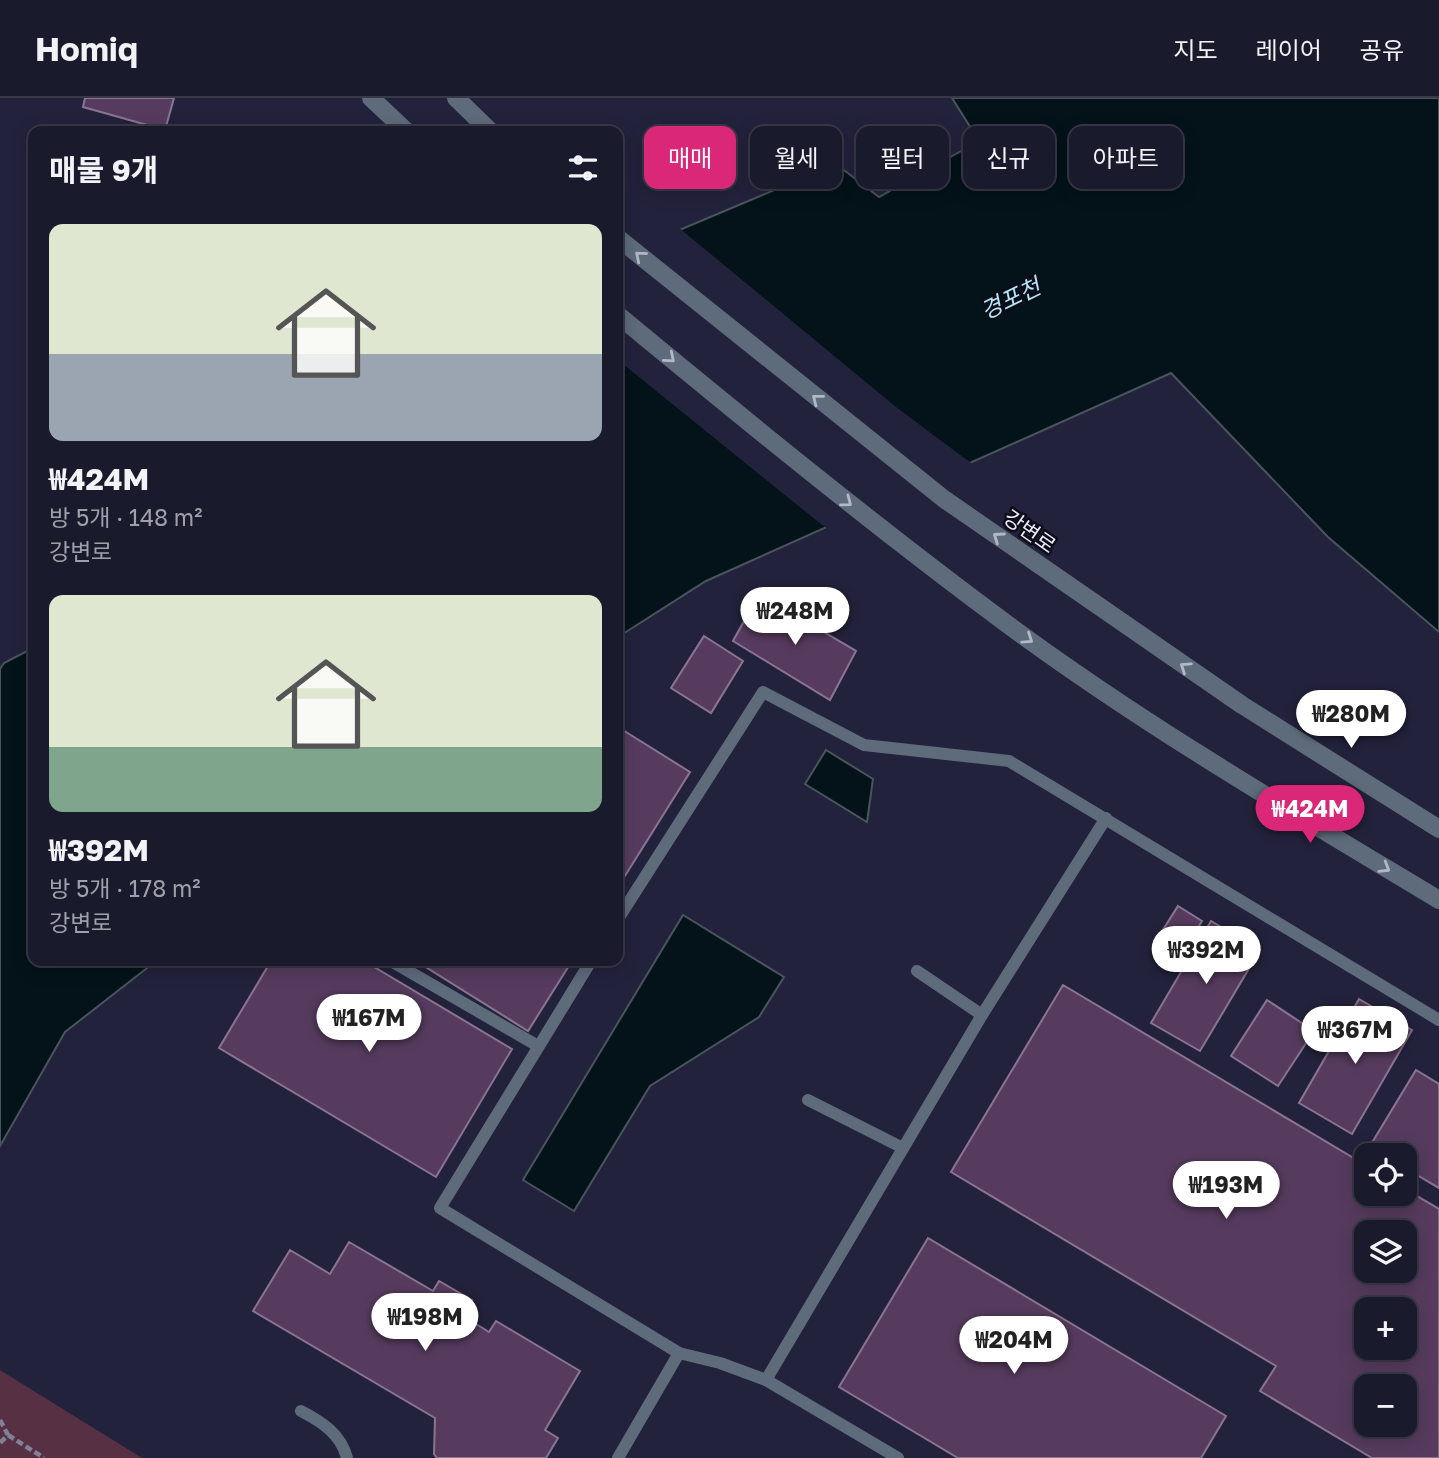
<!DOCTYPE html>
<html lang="ko">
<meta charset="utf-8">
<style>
:root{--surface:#1a1a2d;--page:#232335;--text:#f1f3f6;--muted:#9fa1aa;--line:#383849;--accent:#db2777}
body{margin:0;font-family:"Golos Text","Noto Sans KR",sans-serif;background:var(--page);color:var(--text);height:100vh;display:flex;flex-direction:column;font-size:26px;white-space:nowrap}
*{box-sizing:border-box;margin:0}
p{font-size:23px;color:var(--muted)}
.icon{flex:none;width:38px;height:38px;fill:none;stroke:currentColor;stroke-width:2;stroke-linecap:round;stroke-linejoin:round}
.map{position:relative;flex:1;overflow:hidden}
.sheet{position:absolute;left:28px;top:28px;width:595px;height:840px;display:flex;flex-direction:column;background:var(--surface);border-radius:14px;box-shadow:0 4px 18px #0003,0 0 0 2px var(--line)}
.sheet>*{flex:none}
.hud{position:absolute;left:644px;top:28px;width:665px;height:63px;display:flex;gap:14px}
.tools{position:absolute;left:1354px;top:1045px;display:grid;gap:14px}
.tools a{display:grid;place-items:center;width:63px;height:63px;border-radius:14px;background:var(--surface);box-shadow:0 4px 18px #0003,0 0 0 2px var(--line);font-size:35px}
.price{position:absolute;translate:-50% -60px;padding:0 16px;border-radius:24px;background:#fff;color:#222;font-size:23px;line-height:46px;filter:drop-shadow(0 2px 4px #0008)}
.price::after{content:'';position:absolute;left:50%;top:42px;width:21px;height:16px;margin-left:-10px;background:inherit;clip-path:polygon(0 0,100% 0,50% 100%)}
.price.current{background:var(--accent);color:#fff}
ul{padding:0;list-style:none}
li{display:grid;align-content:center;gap:14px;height:371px;padding:0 21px}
li span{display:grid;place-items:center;height:217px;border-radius:14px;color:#555}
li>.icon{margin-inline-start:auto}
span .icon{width:126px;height:126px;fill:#fffc;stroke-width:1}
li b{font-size:30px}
h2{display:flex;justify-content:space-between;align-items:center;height:84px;padding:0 21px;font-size:30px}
.chip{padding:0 24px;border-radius:14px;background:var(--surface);box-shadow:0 4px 18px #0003,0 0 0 2px var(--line);font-size:24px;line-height:63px}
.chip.current{background:var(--accent);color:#fff}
header{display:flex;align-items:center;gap:42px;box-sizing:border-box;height:98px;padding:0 35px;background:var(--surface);border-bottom:2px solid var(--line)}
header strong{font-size:33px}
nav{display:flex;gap:38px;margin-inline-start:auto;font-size:24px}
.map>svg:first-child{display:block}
.green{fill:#583043}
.water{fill:#031319;stroke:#49545d;stroke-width:2}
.pier{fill:#23223c}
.building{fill:#563b5e;stroke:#8a7590;stroke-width:2;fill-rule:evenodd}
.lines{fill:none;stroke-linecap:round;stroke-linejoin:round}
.path{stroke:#808096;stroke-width:4.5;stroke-dasharray:7 3.5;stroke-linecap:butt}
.service{stroke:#5e6b7b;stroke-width:12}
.tertiary{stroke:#5e6b7b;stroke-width:18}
.oneway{stroke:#b3b8c9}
.labels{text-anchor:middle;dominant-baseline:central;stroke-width:5;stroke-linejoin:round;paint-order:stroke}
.street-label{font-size:21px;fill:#ebebfd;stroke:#0d0d18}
.water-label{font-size:23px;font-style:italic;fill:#b5e8fa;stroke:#0d0d18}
</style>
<header>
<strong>Homiq</strong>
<nav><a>지도</a><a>레이어</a><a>공유</a></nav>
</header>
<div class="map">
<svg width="1439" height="1360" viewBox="0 0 1439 1360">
<rect width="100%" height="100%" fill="#23223c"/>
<!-- green -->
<path class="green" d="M0 1272 16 1282 142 1360H0Z"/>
<!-- water -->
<g class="water">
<path d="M952 0H1439V534L1328 439 1171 275 706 483 618 539V158L836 66 879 99 979 43Z"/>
<path d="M33 550V863H156L65 934 0 1048V571L4 565Z"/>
<path d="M826 652 873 681 867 724 805 686Z"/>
<path d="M683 817 784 879 759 919 650 988 574 1113 523 1082Z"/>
</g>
<!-- pier -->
<path class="pier" d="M678 129 896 309 975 368 830 433 791 402 618 262V155Z"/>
<!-- building -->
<g class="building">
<path d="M85 0H174L165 32 83 9Z"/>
<path d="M759 496 856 553 830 602 733 543Z"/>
<path d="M704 538 743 563 711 615 671 590Z"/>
<path d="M618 629 690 674 618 789Z"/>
<path d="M1178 808 1202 823 1178 861 1154 846Z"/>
<path d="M1211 823 1260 852 1200 953 1151 925Z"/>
<path d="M271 863H364L512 951 436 1079 219 950Z"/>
<path d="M416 863H572L528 933Z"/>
<path d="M1063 887 1367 1068V1096H1405V1091L1439 1111V1360H1372L1260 1293 1276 1268 951 1074ZM1367 1134H1405V1172H1367ZM1367 1211H1405V1250H1367ZM1367 1288H1405V1326H1367Z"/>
<path d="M1359 901 1412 932 1352 1036 1299 1005Z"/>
<path d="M1267 902 1314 933 1278 988 1231 958Z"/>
<path d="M1416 972 1439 986V1090L1405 1070V1057H1384L1370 1048Z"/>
<path d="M928 1140 1226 1318 1201 1360H958L839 1289Z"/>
<path d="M349 1144 433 1193 439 1183 472 1202 463 1218 489 1234 496 1223 580 1273 545 1332 558 1340 546 1360H437L434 1356 435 1320 253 1213 290 1152 330 1176Z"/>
</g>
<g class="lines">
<!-- path -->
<g class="path">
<path d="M0 1322 8 1337 0 1345"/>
<path d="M8 1337 44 1360"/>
</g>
<!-- service -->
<g class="service">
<path d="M618 821 763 594 864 647 1009 663 1439 922"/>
<path d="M391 863 538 948"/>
<path d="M591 863 440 1110 679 1255"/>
<path d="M917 873 982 917"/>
<path d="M808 1002 903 1050"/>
<path d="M766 1282 898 1360"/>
<path d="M301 1313C322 1324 341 1336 347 1360"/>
<path d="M618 1360 679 1255 720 1265 766 1282 982 917 1106 720"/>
</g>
<!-- tertiary -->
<g class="tertiary">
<path d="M371 0 406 33"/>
<path d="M456 0 490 33"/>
<path d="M618 140 944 401 1242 607 1439 731"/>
<path d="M618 217C744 321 871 425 1003 523 1142 626 1291 713 1439 802"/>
</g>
</g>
<!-- one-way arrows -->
<defs><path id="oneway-chevron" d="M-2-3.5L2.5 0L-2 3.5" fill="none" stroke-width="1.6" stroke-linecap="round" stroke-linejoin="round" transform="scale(1.75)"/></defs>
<g class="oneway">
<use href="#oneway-chevron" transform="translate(640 158) rotate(-140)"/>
<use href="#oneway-chevron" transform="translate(670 260) rotate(40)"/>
<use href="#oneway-chevron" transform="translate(817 301) rotate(-142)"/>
<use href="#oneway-chevron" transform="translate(847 404) rotate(37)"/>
<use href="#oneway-chevron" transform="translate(998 439) rotate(-145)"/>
<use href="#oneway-chevron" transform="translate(1028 541) rotate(34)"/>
<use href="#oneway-chevron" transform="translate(1185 569) rotate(-146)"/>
<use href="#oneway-chevron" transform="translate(1385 770) rotate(31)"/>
</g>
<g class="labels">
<!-- street labels -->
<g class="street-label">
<text transform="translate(1030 433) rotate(35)">강변로</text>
</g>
<!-- water labels -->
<g class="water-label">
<text transform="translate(1010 200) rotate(-26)">경포천</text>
</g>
</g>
</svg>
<div class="tools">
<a><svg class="icon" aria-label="locate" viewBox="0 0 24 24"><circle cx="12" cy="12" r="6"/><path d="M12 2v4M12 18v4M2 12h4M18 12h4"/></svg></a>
<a><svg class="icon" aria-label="layers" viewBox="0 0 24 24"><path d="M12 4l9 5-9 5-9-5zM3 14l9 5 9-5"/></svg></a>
<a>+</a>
<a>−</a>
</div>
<b class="price" style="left:795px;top:549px">₩248M</b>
<b class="price" style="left:1351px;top:652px">₩280M</b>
<b class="price current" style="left:1310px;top:747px">₩424M</b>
<b class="price" style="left:1206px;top:888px">₩392M</b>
<b class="price" style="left:369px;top:956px">₩167M</b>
<b class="price" style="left:1355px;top:968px">₩367M</b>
<b class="price" style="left:1226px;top:1123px">₩193M</b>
<b class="price" style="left:425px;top:1255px">₩198M</b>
<b class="price" style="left:1014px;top:1278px">₩204M</b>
<div class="hud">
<a class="chip current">매매</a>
<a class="chip">월세</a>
<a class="chip">필터</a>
<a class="chip">신규</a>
<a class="chip">아파트</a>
</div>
<section class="sheet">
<h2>매물 9개<svg class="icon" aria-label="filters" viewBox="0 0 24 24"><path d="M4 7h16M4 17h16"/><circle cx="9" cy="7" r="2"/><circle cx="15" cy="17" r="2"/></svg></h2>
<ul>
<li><span style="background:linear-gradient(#dfe7d0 60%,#9aa5b1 0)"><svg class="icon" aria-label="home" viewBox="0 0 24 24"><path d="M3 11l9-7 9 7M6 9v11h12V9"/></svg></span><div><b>₩424M</b><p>방 5개 · 148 m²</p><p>강변로</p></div></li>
<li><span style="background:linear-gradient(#dfe7d0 70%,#7fa58c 0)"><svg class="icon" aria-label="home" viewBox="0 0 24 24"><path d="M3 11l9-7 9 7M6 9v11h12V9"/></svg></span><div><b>₩392M</b><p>방 5개 · 178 m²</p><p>강변로</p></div></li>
</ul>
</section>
</div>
